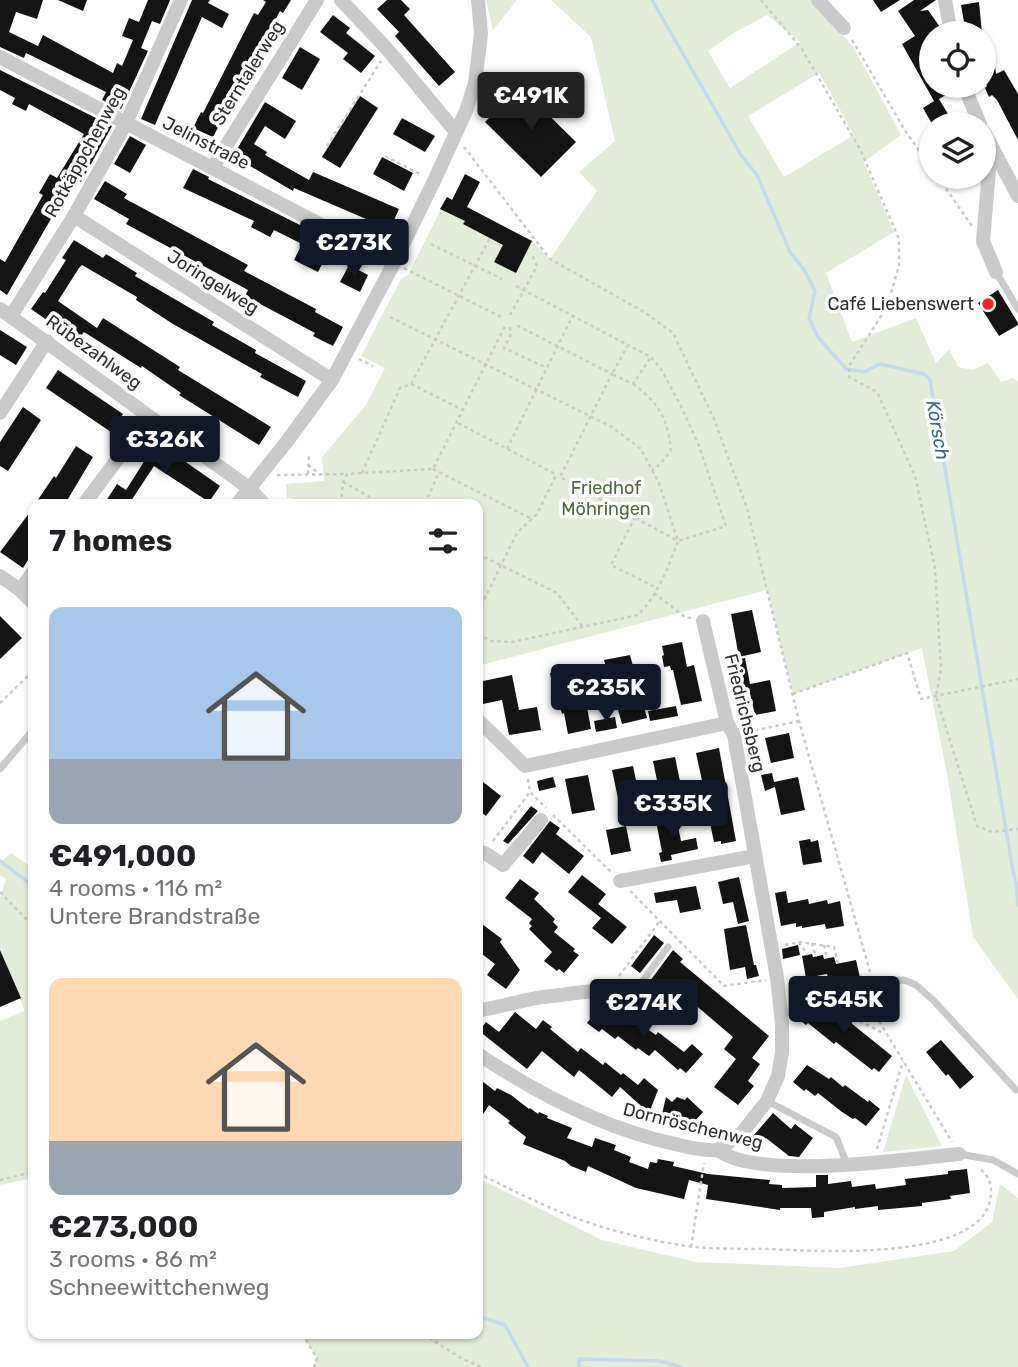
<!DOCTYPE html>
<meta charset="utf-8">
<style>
:root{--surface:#fff;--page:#f2f2f2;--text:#202124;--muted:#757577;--accent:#111827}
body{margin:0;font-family:Rubik,sans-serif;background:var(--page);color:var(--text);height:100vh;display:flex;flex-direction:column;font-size:26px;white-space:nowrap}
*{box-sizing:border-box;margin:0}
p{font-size:23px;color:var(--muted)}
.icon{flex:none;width:38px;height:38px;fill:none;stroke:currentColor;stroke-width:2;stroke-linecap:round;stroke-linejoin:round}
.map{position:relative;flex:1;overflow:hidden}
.panel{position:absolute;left:28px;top:499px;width:455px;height:840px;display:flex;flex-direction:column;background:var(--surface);border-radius:14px;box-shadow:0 2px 5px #0004}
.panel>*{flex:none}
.controls{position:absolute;left:919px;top:21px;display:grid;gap:14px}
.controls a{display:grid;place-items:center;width:77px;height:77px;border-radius:50%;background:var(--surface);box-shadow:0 2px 5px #0004;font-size:35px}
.price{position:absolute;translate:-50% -60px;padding:0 16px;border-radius:7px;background:var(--accent);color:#fff;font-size:23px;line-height:46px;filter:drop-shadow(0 2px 4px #0008)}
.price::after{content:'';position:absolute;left:50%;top:42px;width:21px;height:16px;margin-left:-10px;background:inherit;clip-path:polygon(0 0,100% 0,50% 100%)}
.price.on{background:#222;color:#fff}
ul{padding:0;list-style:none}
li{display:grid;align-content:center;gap:14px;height:371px;padding:0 21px}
li span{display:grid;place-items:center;height:217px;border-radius:14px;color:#555}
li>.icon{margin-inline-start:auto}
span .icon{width:126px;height:126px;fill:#fffc;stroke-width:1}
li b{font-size:30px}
h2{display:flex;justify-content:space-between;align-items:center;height:84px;padding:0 21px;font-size:30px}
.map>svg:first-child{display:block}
.green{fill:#e2ecd9;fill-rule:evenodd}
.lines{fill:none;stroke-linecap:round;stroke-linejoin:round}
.stream{stroke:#c4daed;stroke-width:3.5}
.building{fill:#141414}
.path{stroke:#cacaca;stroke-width:2.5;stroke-dasharray:3.5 3.5;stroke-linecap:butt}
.service{stroke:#cacaca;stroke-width:7}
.minor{stroke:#cacaca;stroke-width:14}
.poi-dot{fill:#ef2424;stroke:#fff;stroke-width:2.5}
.labels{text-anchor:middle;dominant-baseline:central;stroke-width:7;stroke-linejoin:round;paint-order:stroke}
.street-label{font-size:18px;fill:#2d2d2d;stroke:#fff}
.poi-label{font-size:18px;fill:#2d2d2d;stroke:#fff;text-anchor:end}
.park-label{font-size:18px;fill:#4c6b38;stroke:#fff}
.water-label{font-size:19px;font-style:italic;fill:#376893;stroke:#fff}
</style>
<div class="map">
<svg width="1018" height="1367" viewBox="0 0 1018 1367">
<rect width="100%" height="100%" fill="#fff"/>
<!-- green -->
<g class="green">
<path d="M486 0H517L493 30Z"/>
<path d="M551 0H814L854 48 901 135 864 162 894 232 826 273 852 342 916 318 936 363 949 349 958 367 973 370 988 363 1001 382 1013 378 1018 381V999L973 937 947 774 922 648 793 694 767 590 478 666V504H292V498H287L286 484 324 481 322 457 366 405 385 368 361 356 401 279 408 275 447 197 532 241 550 259 597 191 579 172 615 141 591 37ZM767 15 800 42 730 88 708 51 732 34ZM819 73 854 135 784 177 748 116Z"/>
<path d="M11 853 33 868V1178L0 1185V1021L25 1011 0 950V898L6 879 0 875V863Z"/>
<path d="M906 1075 942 1146 883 1152Z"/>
<path d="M478 1178 602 1240 696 1262 840 1268 954 1251 992 1222 1000 1184 1018 1198V1367H314L317 1358 302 1334H478Z"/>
</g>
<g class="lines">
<!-- stream -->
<g class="stream">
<path d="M652 0 741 155 757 175 790 252 805 271 815 291 809 318 818 337 846 369 864 372 880 364 924 374 930 380 1013 871 1016 882 1018 905"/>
<path d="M0 861 33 886"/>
<path d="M478 1316 505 1325 528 1367"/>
<path d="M579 1367V1359L659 1361 681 1367"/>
</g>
</g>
<!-- building -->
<g class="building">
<path d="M0 0H43L37 19 16 12 9 32 38 46 43 35 113 73 117 63 122 66 133 40 122 36 129 18 139 22 148 0H170L160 24 152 21 141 48 148 51 121 109 102 100 106 92 26 53 24 58 0 47Z"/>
<path d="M58 0H87L83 11Z"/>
<path d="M192 0H210L208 3 229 14 222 28 202 17 155 125 141 119Z"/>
<path d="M263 0H291L283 13 280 11 213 137 193 128 201 112 203 113 254 13 258 15 266 2Z"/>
<path d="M387 0H401L410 9 404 15 455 72 439 86 395 36 399 32 377 9Z"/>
<path d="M873 0H900L881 12Z"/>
<path d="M914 0H936L920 11 928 10 940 27 931 33V86H947L951 92 939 99 954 124H932L923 108 934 101 902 44 915 36 898 11Z"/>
<path d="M979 2 982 33H966L961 5Z"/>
<path d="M333 15 350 28 346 33 375 56 361 73 343 59 348 53 320 32Z"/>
<path d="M300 47 320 59 302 90 282 78Z"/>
<path d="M993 52 996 74 1004 70 1018 94V140L997 100 992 95 989 97 985 88 987 86 984 79V53Z"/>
<path d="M0 70 112 126 81 182 76 179 61 206 59 205 7 295 0 290V259L5 262 43 195 39 193 50 174 57 178 84 134 29 104 26 111 12 104 15 98 0 90Z"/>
<path d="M520 87 576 142 541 177 485 122Z"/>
<path d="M360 96 378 108 340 168 322 157Z"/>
<path d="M265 102 296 121 285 139 265 126 254 144 267 152 265 155 309 180 313 172 399 209 390 229 385 226 382 231 364 223 366 219 294 188 293 191 233 156Z"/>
<path d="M402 118 435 136 425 152 393 134Z"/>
<path d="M130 136 146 145 130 173 114 164Z"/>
<path d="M382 157 413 173 404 191 373 174Z"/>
<path d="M193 169 209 177 208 179 314 232 306 246 326 256 318 272 294 260 302 244 274 230 270 237 251 227 254 221 183 188Z"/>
<path d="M465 174 480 182 467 207 532 241 516 273 494 262 503 245 463 224 465 221 440 209 447 197 452 200Z"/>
<path d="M105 181 127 194 124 198 248 265 244 271 316 309 315 312 343 327 333 346 313 336 315 333 245 296 248 290 126 224 129 219 94 199Z"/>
<path d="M74 240 103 258 106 254 137 273 135 276 214 322 212 325 256 350 255 353 306 381 298 397 260 377 262 374 173 324 136 300 137 297 82 265 79 268 58 301 97 328 103 318 180 367 178 370 271 427 259 445 179 395 181 393 142 366 141 368 84 332 77 341 31 309 43 292 45 293 66 260 62 258Z"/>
<path d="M349 265 368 275 360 292 340 282Z"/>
<path d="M998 290 1018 323V325L999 336 978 303Z"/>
<path d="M0 330 27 347 16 365 0 355Z"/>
<path d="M58 370 123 414 111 432 46 388Z"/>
<path d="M23 407 41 420 8 471 0 466V442Z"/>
<path d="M153 439 220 486 209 502 154 466 129 504H104L117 484 126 490 145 460 141 457Z"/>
<path d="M76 446 93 457 65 504H35L54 476 56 478Z"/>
<path d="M33 508V552L23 568 0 552Z"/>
<path d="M752 610 761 652 739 657 731 614Z"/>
<path d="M0 616 22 638 0 659Z"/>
<path d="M682 642 687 667 694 665 702 701 681 705 673 670H671L670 666 664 667 662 656 664 655 662 646Z"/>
<path d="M630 655 647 718 622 724 604 660Z"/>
<path d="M745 658 750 684 770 680 776 711 755 715 749 689 739 691 732 660Z"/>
<path d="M573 669 587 707 591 729 568 734 564 713 562 714 556 692 554 693 550 673Z"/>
<path d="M512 675 519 710 537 707 541 730 509 735 502 700 478 705V682Z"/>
<path d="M676 706 678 716 650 721 648 711Z"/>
<path d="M615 717 617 728 596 732 594 721Z"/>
<path d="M789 733 794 758 771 763 765 738Z"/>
<path d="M719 748 736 841 721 844V841L714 842 707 809 716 807 711 784 703 785 696 753Z"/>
<path d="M675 757 682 791 660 795 653 761Z"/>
<path d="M633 766 640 799 619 803 612 770Z"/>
<path d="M772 773 774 782 798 777 805 810 781 815 775 787 765 791 761 775Z"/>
<path d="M588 775 595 810 572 814 565 779Z"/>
<path d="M553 777 556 787 539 791 537 781Z"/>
<path d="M478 778 501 796 486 816 478 810Z"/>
<path d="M531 806 538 811 508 844 503 841Z"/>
<path d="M676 817 681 841 696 838 698 849 671 855 672 860 661 862 659 853 662 852 656 821Z"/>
<path d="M550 821 560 828 556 834 584 856 569 874 542 852 533 864 523 856Z"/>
<path d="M626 826 631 851 611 855 606 830Z"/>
<path d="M810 839 811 842 818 840 822 862 803 865 799 841Z"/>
<path d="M582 875 606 894 598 904 627 927 612 944 592 928 601 918 568 892Z"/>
<path d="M739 877 749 921 738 924 733 902 723 904 718 882Z"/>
<path d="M520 879 539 893 534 899 555 919 553 922 558 927 554 932 575 949 573 951 579 955 564 973 559 969 557 971 544 961 552 952 529 929 532 926 529 923 532 919 505 898Z"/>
<path d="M696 886 701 909 680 913 677 900 656 903 654 893Z"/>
<path d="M786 891 788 903 808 899 809 904 827 900 828 904 840 901 844 926 826 929 825 924 802 928V926L796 927V923L781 926 775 893Z"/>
<path d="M478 921 502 939 500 942 520 970 506 989 487 975 495 964 478 951Z"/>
<path d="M746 925 754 965H756L759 976 747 979 745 967 730 970 724 929Z"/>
<path d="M654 935 664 943 640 973 631 966Z"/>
<path d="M798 945 800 955 783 959 782 949Z"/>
<path d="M0 950 21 998 0 1007Z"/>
<path d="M673 950 683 959 680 962 769 1036 752 1058 760 1064 748 1081 754 1086 738 1105 714 1087 736 1059 724 1049 733 1037 666 980 659 988 650 981Z"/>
<path d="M812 954 813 957 823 955 824 959 834 957 836 964 856 960 861 982 840 986 839 980 829 982 827 974 806 978 802 956Z"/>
<path d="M806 999 834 1019 836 1016 849 1026 851 1023 892 1056 879 1072 874 1068 872 1070 836 1042 834 1044 808 1023 806 1025 793 1015Z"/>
<path d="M601 1005 613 1014 616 1011 628 1021 631 1018 656 1035 658 1032 684 1052 692 1044 703 1054 686 1073 680 1068 678 1070 655 1050 649 1056 638 1048 636 1050 618 1036 615 1039 602 1029 599 1032 587 1023Z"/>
<path d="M515 1012 536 1029 543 1020 552 1027 550 1029 578 1052 581 1048 603 1065 605 1062 621 1075 623 1073 638 1085 644 1078 658 1090 649 1113 620 1087 612 1097 579 1070 574 1077 542 1051 527 1069 479 1031 486 1022 499 1032Z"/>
<path d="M941 1040 974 1077 960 1089 948 1074 946 1076 926 1052Z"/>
<path d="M807 1065 829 1079 831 1077 843 1087 845 1085 868 1102 869 1100 880 1109 866 1126 855 1118 853 1119 842 1112 818 1093 815 1096 806 1089 804 1091 793 1082Z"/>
<path d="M478 1078 495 1091 497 1088 511 1095 529 1109 530 1108 538 1114 539 1112 548 1116 547 1118 572 1128 567 1138 592 1147 595 1138 616 1145 614 1150 631 1157 629 1162 648 1169 650 1162 657 1163 658 1159 674 1162 673 1166 708 1174 770 1180 769 1184 782 1185V1188L816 1187V1175H828V1184L851 1181 852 1187 875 1184 876 1189 906 1185 905 1179 948 1174V1171L967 1169 970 1193 950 1196 951 1199 922 1203V1206L878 1210V1206L855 1209V1207L824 1212V1217L812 1218 811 1208H780V1210L706 1199 708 1185 689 1180 684 1199 636 1188 588 1166 586 1172 571 1166 565 1161 523 1144 526 1137 508 1123 510 1121 489 1105 478 1122Z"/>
<path d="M666 1097 672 1102 677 1097 685 1100 687 1097 703 1112 686 1131 672 1117 669 1121 662 1114Z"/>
<path d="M773 1113 791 1129 795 1124 813 1138 799 1157 789 1156 766 1138 756 1150 747 1143Z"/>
</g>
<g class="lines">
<!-- path -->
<g class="path">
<path d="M761 0 802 49 861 151 899 239V265L887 307 849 366V377L877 392 915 476 935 568 941 669 936 696 977 826 992 832 1018 829"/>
<path d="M852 40 906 132 931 167"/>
<path d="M327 146 381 61"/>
<path d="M464 147 550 259 644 312 673 333 714 419 747 508 799 721 870 972"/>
<path d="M385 156 422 175"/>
<path d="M938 177 972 226"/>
<path d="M440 214 441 213"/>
<path d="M431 244 502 279"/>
<path d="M404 268 503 318"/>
<path d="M516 286 628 345 612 374 633 384 651 357"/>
<path d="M510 315 537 266 532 255"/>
<path d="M390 317 612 427 641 449 659 483 678 541 726 526 699 446 682 408 661 369 651 357 628 345"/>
<path d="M510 327 511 334 504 348 547 368"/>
<path d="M359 359 373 366"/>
<path d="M411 384 463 410"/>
<path d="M633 384C659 403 668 419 671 451L659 465 652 470"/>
<path d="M458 423 557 475"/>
<path d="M507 449 573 315"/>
<path d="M308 465 320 474"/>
<path d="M433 469 532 519"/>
<path d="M362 473 400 388 411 384 490 238"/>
<path d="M308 474 309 454"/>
<path d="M277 475 347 474"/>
<path d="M343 482 382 504"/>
<path d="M341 504 343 482 347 474 433 469 505 326"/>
<path d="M425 504 439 472"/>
<path d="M635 517 611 565 657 588"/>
<path d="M478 554 557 593 583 627"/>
<path d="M654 593 685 617 691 618"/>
<path d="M478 612 517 533 537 514 556 475"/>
<path d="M478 634 491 641 512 642 638 615C657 596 669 566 678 541L560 477 612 374 514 324"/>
<path d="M793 694 907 653 921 699 1018 679"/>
<path d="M0 703 33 671"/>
<path d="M748 732 799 721"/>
<path d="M528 779 530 792 546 808"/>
<path d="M553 815 611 872"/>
<path d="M493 841 530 792"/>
<path d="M630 891 724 986 766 980"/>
<path d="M0 892 33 926"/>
<path d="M799 942 808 955"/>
<path d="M812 943 816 957"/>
<path d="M785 945 800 942 834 947 838 963"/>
<path d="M824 945 827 959"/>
<path d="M619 976 659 922"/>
<path d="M791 986 885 1034"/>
<path d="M870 989V1006L952 1142"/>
<path d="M877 1149 903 1061"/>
<path d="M478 1173C519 1194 560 1214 605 1228 630 1235 668 1244 694 1247 718 1249 743 1249 768 1249 816 1251 976 1262 990 1201 993 1188 990 1176 979 1168"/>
<path d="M0 1180 33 1172"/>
<path d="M691 1247 704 1163"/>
<path d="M302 1334 317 1358 314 1367"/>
<path d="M423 1334 461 1358 481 1367"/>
</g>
<!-- service -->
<g class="service">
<path d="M996 272 1018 309"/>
<path d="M0 769 33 730"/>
<path d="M870 981 904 980 916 985 934 1001 1016 1090"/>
<path d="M635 991 668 947"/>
<path d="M767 1101 836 1137 847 1164"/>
<path d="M959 1154 993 1160 1018 1174"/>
</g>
<!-- minor -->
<g class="minor">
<path d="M341 0 388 50 456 132"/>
<path d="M818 0 844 28"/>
<path d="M945 0 951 33"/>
<path d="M0 57 394 263"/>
<path d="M964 86 980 124"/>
<path d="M984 132 1018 196"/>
<path d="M991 147 983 241 996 272"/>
<path d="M213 167 317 0"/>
<path d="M74 216 332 380"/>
<path d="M0 309 249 488 264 504"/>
<path d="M11 316 74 216 126 123 181 0"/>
<path d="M0 413 47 341"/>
<path d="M84 504 149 417"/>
<path d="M237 504 288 440 332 380 394 263 434 181 466 111 475 83 481 34 478 0"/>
<path d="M0 576 20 590 33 603"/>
<path d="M20 590 33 572"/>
<path d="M703 621 727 723 734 735 777 978 782 1023V1052L778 1076 767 1101 741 1134 718 1150"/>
<path d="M478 720 525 766 727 723"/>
<path d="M478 854 485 853 503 865 541 820"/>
<path d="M620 881 755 856"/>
<path d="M478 1011 536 998 624 987 630 988 649 1001"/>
<path d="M478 1054C538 1094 604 1129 675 1144 690 1148 703 1151 718 1150 758 1181 907 1159 959 1154"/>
</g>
</g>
<!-- markers -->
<circle class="poi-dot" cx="988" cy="304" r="7"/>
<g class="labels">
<!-- street labels -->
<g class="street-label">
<text transform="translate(248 73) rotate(-58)">Sterntalerweg</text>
<text transform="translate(206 143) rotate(27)">Jelinstraße</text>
<text transform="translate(85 152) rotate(-61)">Rotkäppchenweg</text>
<text transform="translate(213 282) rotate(32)">Joringelweg</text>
<text transform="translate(94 352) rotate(36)">Rübezahlweg</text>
<text transform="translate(745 713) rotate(76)">Friedrichsberg</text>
<text transform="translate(693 1126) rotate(14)">Dornröschenweg</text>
</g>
<!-- poi labels -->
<g class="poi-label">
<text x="974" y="304">Café Liebenswert</text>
</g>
<!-- park labels -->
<g class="park-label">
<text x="606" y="488">Friedhof<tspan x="606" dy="21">Möhringen</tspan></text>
</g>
<!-- water labels -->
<g class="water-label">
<text transform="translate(938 430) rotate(80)">Körsch</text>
</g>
</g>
</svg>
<div class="controls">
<a><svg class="icon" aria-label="locate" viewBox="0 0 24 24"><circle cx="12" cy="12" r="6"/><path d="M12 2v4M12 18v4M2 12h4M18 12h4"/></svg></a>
<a><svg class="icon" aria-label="layers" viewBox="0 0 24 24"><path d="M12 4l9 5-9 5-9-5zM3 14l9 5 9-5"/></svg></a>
</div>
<b class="price on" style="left:531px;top:132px">€491K</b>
<b class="price" style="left:354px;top:279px">€273K</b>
<b class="price" style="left:165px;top:476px">€326K</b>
<b class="price" style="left:606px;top:724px">€235K</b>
<b class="price" style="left:673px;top:840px">€335K</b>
<b class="price" style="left:844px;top:1036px">€545K</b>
<b class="price" style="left:644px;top:1039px">€274K</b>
<section class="panel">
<h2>7 homes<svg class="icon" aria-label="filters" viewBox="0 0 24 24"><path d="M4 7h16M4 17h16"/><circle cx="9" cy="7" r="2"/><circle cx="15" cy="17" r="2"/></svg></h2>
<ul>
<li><span style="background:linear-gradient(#a9c7e8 70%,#9aa5b1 0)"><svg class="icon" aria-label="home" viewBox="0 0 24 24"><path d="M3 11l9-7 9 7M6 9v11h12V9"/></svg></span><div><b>€491,000</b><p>4 rooms · 116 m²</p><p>Untere Brandstraße</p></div></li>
<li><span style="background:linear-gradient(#ffd9b3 75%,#9aa5b1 0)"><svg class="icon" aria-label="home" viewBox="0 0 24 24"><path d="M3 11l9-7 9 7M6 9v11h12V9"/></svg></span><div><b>€273,000</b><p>3 rooms · 86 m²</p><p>Schneewittchenweg</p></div></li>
</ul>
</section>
</div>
